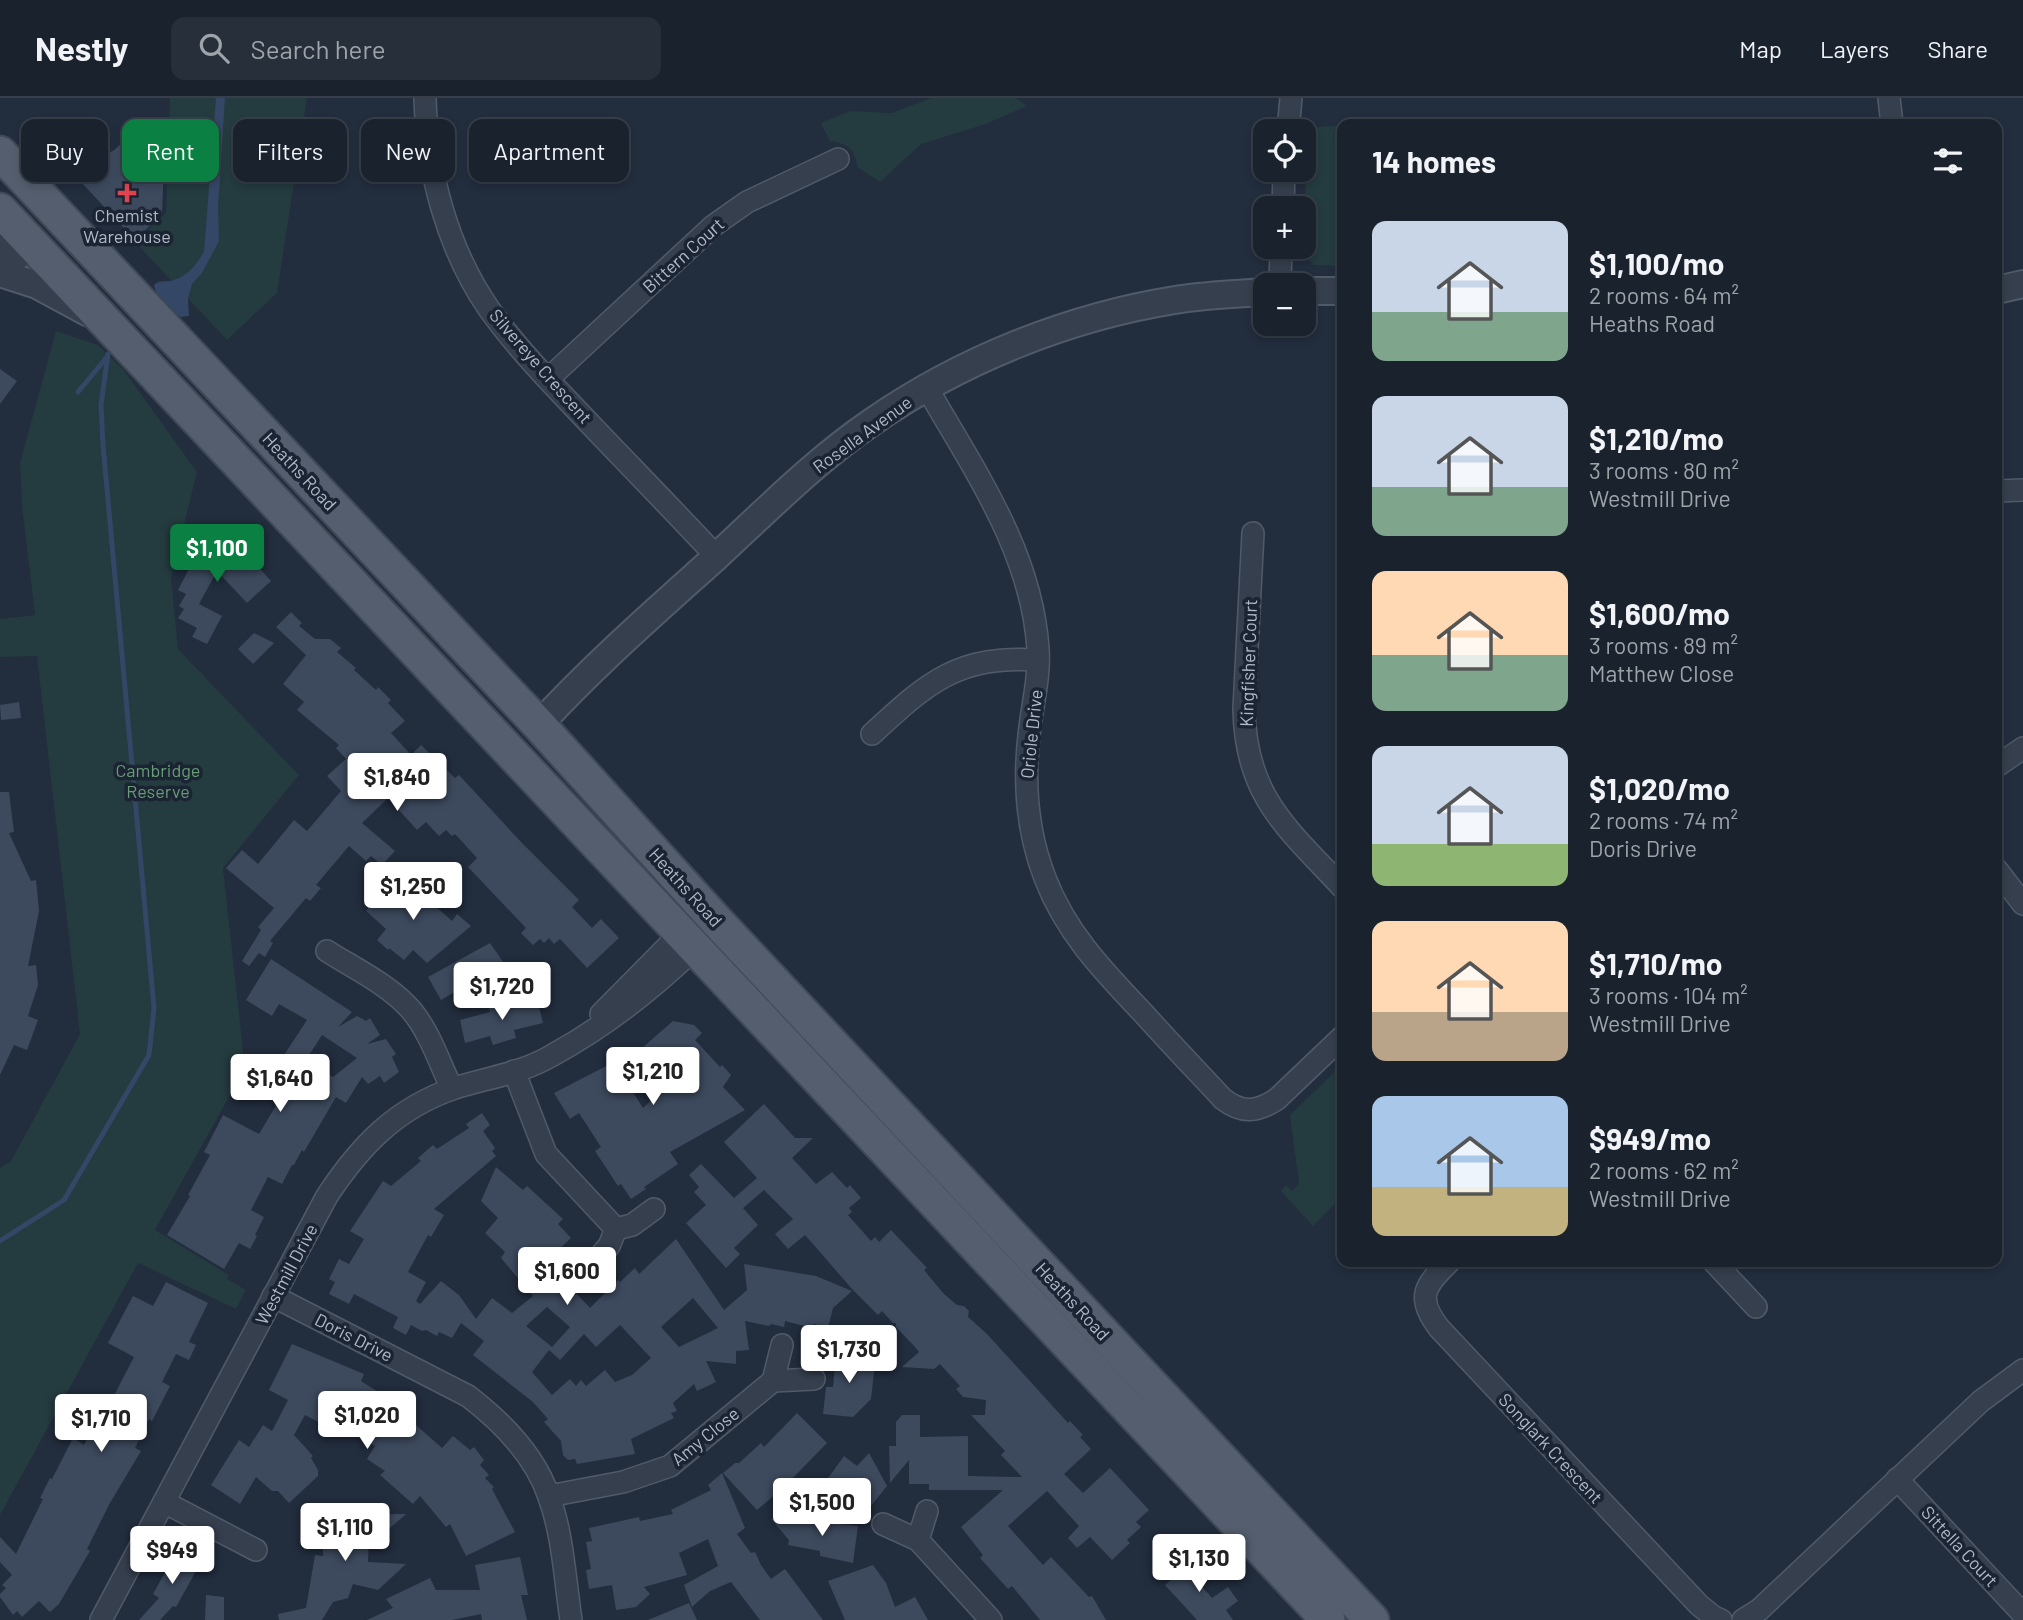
<!DOCTYPE html>
<meta charset="utf-8">
<style>
:root{--surface:#1a222e;--page:#272f3a;--text:#f1f3f6;--muted:#9fa4aa;--line:#383f4a;--accent:#0b8043}
body{margin:0;font-family:Barlow,sans-serif;background:var(--page);color:var(--text);height:100vh;display:flex;flex-direction:column;font-size:26px;white-space:nowrap}
*{box-sizing:border-box;margin:0}
p{font-size:23px;color:var(--muted)}
.icon{flex:none;width:38px;height:38px;fill:none;stroke:currentColor;stroke-width:2;stroke-linecap:round;stroke-linejoin:round}
.map{position:relative;flex:1;overflow:hidden}
.drawer{position:absolute;left:1337px;top:21px;width:665px;height:1148px;display:flex;flex-direction:column;background:var(--surface);border-radius:14px;box-shadow:0 4px 10px #0003,0 0 0 2px var(--line)}
.drawer>*{flex:none}
.hud{position:absolute;left:21px;top:21px;width:665px;height:63px;display:flex;gap:14px}
.tools{position:absolute;left:1253px;top:21px;display:grid;gap:14px}
.tools a{display:grid;place-items:center;width:63px;height:63px;border-radius:14px;background:var(--surface);box-shadow:0 4px 10px #0003,0 0 0 2px var(--line);font-size:35px}
.price{position:absolute;translate:-50% -60px;padding:0 16px;border-radius:7px;background:#fff;color:#222;font-size:23px;line-height:46px;filter:drop-shadow(0 2px 4px #0008)}
.price::after{content:'';position:absolute;left:50%;top:42px;width:21px;height:16px;margin-left:-10px;background:inherit;clip-path:polygon(0 0,100% 0,50% 100%)}
.price.on{background:var(--accent);color:#fff}
ul{padding:0;list-style:none}
li{display:flex;align-items:center;gap:21px;height:175px;padding:0 35px}
li span{display:grid;place-items:center;flex:none;width:196px;height:140px;border-radius:14px;color:#555}
li>.icon{margin-inline-start:auto}
span .icon{width:84px;height:84px;fill:#fffc;stroke-width:1}
li b{font-size:30px}
h2{display:flex;justify-content:space-between;align-items:center;height:84px;padding:0 35px;font-size:30px}
.pill{padding:0 24px;border-radius:14px;background:var(--surface);box-shadow:0 4px 10px #0003,0 0 0 2px var(--line);font-size:24px;line-height:63px}
.pill.on{background:var(--accent);color:#fff}
header{display:flex;align-items:center;gap:42px;box-sizing:border-box;height:98px;padding:0 35px;background:var(--surface);border-bottom:2px solid var(--line)}
header strong{font-size:33px}
nav{display:flex;gap:38px;margin-inline-start:auto;font-size:24px}
.search{width:490px;height:63px;background:var(--page);display:flex;align-items:center;gap:18px;box-sizing:border-box;padding:0 24px;border-radius:14px;color:var(--muted);font-size:26px}
.map>svg:first-child{display:block}
.green{fill:#243b3f}
.water{fill:#344766}
.lines{fill:none;stroke-linecap:round;stroke-linejoin:round}
.stream{stroke:#344766;stroke-width:5}
.building{fill:#3d4a5e;fill-rule:evenodd}
.minor-casing{stroke:#515a68;stroke-width:24}
.tertiary-casing{stroke:#515a68;stroke-width:30}
.primary-casing{stroke:#3f4856;stroke-width:37}
.minor{stroke:#363f4e;stroke-width:21}
.tertiary{stroke:#363f4e;stroke-width:26}
.primary{stroke:#545e6e;stroke-width:33}
.health-dot{fill:#e0444e;stroke:#1b2432;stroke-width:2.5}
.labels{text-anchor:middle;dominant-baseline:central;stroke-width:7;stroke-linejoin:round;paint-order:stroke}
.poi-label{font-size:18px;fill:#b1bac9;stroke:#1b2432}
.street-label{font-size:18px;fill:#b1bac9;stroke:#1b2432}
.park-label{font-size:18px;fill:#679b75;stroke:#1b2432}
</style>
<header>
<strong>Nestly</strong>
<div class="search"><svg class="icon" aria-label="search" viewBox="0 0 24 24"><circle cx="10" cy="10" r="6"/><path d="M15 15l6 6"/></svg>Search here</div>
<nav><a>Map</a><a>Layers</a><a>Share</a></nav>
</header>
<div class="map">
<svg width="2023" height="1522" viewBox="0 0 2023 1522">
<rect width="100%" height="100%" fill="#222d3e"/>
<!-- green -->
<g class="green">
<path d="M170 0H307L277 195 227 242 135 144 166 115Z"/>
<path d="M931 0H1016L1027 8 986 26 921 46 880 84 857 69C856 51 846 45 830 43L821 25 850 13 892 15Z"/>
<path d="M1342 27V168L1314 167 1301 154 1302 149H1304L1307 30Z"/>
<path d="M56 233 98 247 123 271 197 374 171 480 178 551 299 677 223 770 245 970 155 1132 229 1177 227 1181 246 1192 236 1211 138 1165 0 1417V1070L11 1063 80 936 37 558 0 559V521L35 517 22 407 20 365Z"/>
<path d="M1342 967V1099L1313 1128 1281 1093 1286 1087 1292 1093 1299 1086 1290 1017Z"/>
</g>
<!-- water -->
<path class="water" d="M216 0H225L218 110 219 143 202 175 192 186 188 200 189 218 181 219C169 213 157 201 154 187 159 182 162 184 170 183 186 180 197 167 204 153Z"/>
<g class="lines">
<!-- stream -->
<g class="stream">
<path d="M78 294 107 259"/>
<path d="M0 1143 64 1102 149 957 154 910 103 347 101 307 108 256"/>
</g>
</g>
<!-- building -->
<g class="building">
<path d="M138 31 159 33 165 41 162 116 135 142 68 70 113 53Z"/>
<path d="M0 271 17 283 0 306Z"/>
<path d="M220 439 234 446 247 463 251 461 271 483 247 505 217 473 199 506 222 518 207 546 192 539 197 530 178 520 184 511 179 508 186 496 178 492 201 448 212 454Z"/>
<path d="M291 514 302 525 299 528 315 541H330L341 550 337 554 356 570 354 572 376 592 378 589 391 602 388 605 405 623 391 635 411 657 421 647 455 680 459 677 522 745 579 802 572 809 592 830 601 821 619 840 587 870 560 841 554 846 549 840 544 845 540 841 533 847 521 835 526 830 468 769 477 760 455 736 452 738 446 732 439 738 426 724 417 732 388 700 362 725 395 753 382 767 371 758 366 763 349 748 316 787 321 790 310 803 306 800 270 843 273 845 265 859 259 855 249 868 242 863 261 832 258 829 274 810 226 770 242 752 258 766 294 722 307 733 341 693 327 678 346 661 336 650 339 647 297 612 304 604 283 586 306 557 276 529Z"/>
<path d="M254 535 274 545 253 566 238 551Z"/>
<path d="M19 604 21 620 1 622 0 607Z"/>
<path d="M0 694H9L14 734 9 735 31 783 36 782 39 813 28 868 36 867 38 887 28 918 38 922 27 952 14 947 0 977Z"/>
<path d="M398 775 452 823 457 816 471 828 427 865 413 852 404 862 389 850 388 852 377 842 386 831 366 813Z"/>
<path d="M490 845 506 868 464 892 463 889 441 902 428 879Z"/>
<path d="M271 861 352 914 338 929 357 918 366 923 370 920 380 937 367 946 386 941 396 956 392 959 399 974 384 985 380 978 368 986 362 979 346 1005 336 999 304 1054 302 1052 294 1067H292L282 1086 268 1079 251 1112 264 1119 255 1137 257 1138 250 1151 239 1145 224 1171 167 1137 190 1098 188 1097 210 1057 204 1054 223 1017 259 1036 284 994 267 983 307 922 279 906 272 918 246 902ZM322 937 357 960 333 979 306 962Z"/>
<path d="M532 899 534 906 538 905 543 925 514 932 516 940 493 947 490 938 465 945 460 922 490 914 489 910Z"/>
<path d="M673 923 694 927 702 935 695 942 720 969 722 967 731 977 723 989 745 1012 670 1054 678 1066 644 1089 646 1091 631 1101 621 1086 618 1088 595 1053 601 1049 579 1015 570 1021 554 995 614 964 643 1010 665 989 634 957Z"/>
<path d="M764 1006 795 1040H813L792 1060 816 1086 832 1074 847 1090 850 1087 861 1100 849 1110 852 1114 848 1117 871 1143 875 1139 879 1144 891 1132 927 1170 924 1172 944 1196 957 1207 964 1208 969 1213 968 1219 987 1236 1068 1325 1070 1323 1083 1337 1080 1339 1091 1351 1064 1376 1083 1395 1110 1370 1149 1412 1136 1424 1141 1429 1127 1442 1130 1445 1112 1462 1090 1439 1077 1450 1068 1440 1079 1428 1047 1393 1008 1428 1043 1467 1051 1459 1089 1499 1092 1498 1106 1522H1040L1012 1488 1008 1491 980 1460 983 1457 961 1429 1003 1392H929V1386H909V1362L890 1385 889 1348H896V1324L902 1317H920V1339L968 1338V1378L1022 1379 1001 1357 1005 1353 971 1317H985L986 1302 963 1299 956 1291 960 1288 940 1266 934 1271 902 1269 919 1254 915 1249 896 1229V1225H893L882 1213 878 1217 853 1192 805 1137 788 1151 775 1136 793 1121 764 1092 743 1110 758 1127 734 1150 740 1156 726 1170 686 1125 706 1107 694 1094 699 1089 689 1077 701 1066 734 1100 757 1080 724 1044Z"/>
<path d="M482 1015 490 1027 483 1033 495 1050 492 1053 496 1058 434 1111 444 1117 431 1139 428 1137 408 1174 426 1184 416 1203 420 1206 441 1183 459 1197 476 1221 492 1200 512 1215 533 1198 501 1160 505 1154 485 1135 498 1120 481 1103 496 1069 523 1092 527 1088 563 1121 558 1126 571 1140 536 1173 564 1200 573 1192 590 1210 618 1182 620 1184 635 1170 639 1176 676 1141 724 1212 747 1192 744 1166 816 1178 852 1193 833 1210 828 1230 814 1226 812 1230 785 1223 784 1229 771 1226 769 1228 745 1223 749 1252 736 1253V1266L706 1263 716 1284 697 1293 694 1286 673 1305 677 1313 671 1315 674 1320 631 1341 635 1356 577 1366 575 1361 568 1362 563 1357 561 1343 544 1324 548 1321 533 1304 473 1257 484 1243 461 1225 452 1240 439 1234 437 1238 426 1232 422 1233 411 1227 406 1237 393 1230 398 1219 354 1196 349 1206 329 1196 335 1184 329 1181 339 1161 349 1166 364 1141 350 1133 383 1083 391 1088 421 1063 418 1060 433 1047 437 1051 469 1030 466 1026ZM693 1200 718 1230 679 1249 661 1229ZM547 1209 570 1229 552 1249 526 1228ZM620 1227 651 1260 632 1277 615 1284 605 1272 586 1288 581 1282 576 1288 570 1281 552 1297 532 1274 549 1252 560 1262 584 1236 596 1249Z"/>
<path d="M166 1184 208 1205 189 1244 196 1247 189 1262 176 1256 162 1284 170 1288 152 1323 149 1321 135 1350 141 1353 110 1405 87 1451 90 1453 59 1506 50 1514 39 1503 22 1519 17 1513 13 1517 0 1499V1496L6 1490 2 1487 12 1477 0 1464V1439L16 1456 43 1401 40 1400 50 1380 52 1381 73 1340 84 1347 104 1307 108 1309 134 1259 108 1245 133 1198 153 1208Z"/>
<path d="M292 1246 364 1276 361 1283 411 1315 408 1320 442 1350 453 1338 470 1352 474 1349 484 1362 480 1367 489 1377 485 1380 494 1389 492 1391 515 1434 466 1458 450 1426 446 1429 420 1398 413 1406 380 1377 385 1373 367 1361 375 1348 363 1341 373 1324 343 1305 330 1330 305 1317 294 1337 313 1358 311 1360 318 1372V1378L289 1405 278 1393H272L256 1379 240 1406 211 1387 239 1342 249 1349 263 1327 272 1333 288 1302 269 1292Z"/>
<path d="M837 1249 855 1251 854 1263 875 1265 871 1301 853 1319 823 1316 826 1289H833Z"/>
<path d="M797 1315 827 1345 784 1389 757 1412 723 1375 735 1365H739L761 1345 764 1349Z"/>
<path d="M869 1355 887 1388 870 1409 861 1403 859 1420 844 1408 849 1402 826 1383 844 1358 857 1368Z"/>
<path d="M722 1375 745 1430 737 1436 751 1455 755 1454 761 1467 771 1481 785 1471 823 1522H760L731 1484 710 1493 692 1509 684 1487 718 1468 708 1441 679 1455 687 1477 644 1489 650 1496 636 1509 616 1512 612 1487 589 1491 586 1472 591 1471 586 1444 592 1443 589 1430 639 1419 640 1423 673 1416 671 1412 711 1392 708 1387Z"/>
<path d="M406 1416 382 1437H369L368 1464 406 1466 378 1492 353 1486 348 1500 333 1504 322 1522H279L278 1516 306 1510 315 1457 323 1458 322 1417Z"/>
<path d="M771 1421 802 1424 803 1421 858 1428 853 1465 820 1458V1453L788 1447 789 1442Z"/>
<path d="M177 1453 200 1466 176 1509 173 1508 160 1522H139L159 1500 153 1496Z"/>
<path d="M1190 1454 1202 1466 1191 1476 1212 1500 1228 1489 1238 1503 1226 1512 1233 1522H1197L1165 1487 1182 1472 1177 1466Z"/>
<path d="M520 1459 528 1497H521L527 1522H482L481 1516 452 1522H367L393 1510 386 1501 430 1480 436 1492H480L475 1467Z"/>
<path d="M873 1467 886 1485 895 1509 915 1499 928 1522H845L828 1483Z"/>
<path d="M206 1497 224 1499V1522H205Z"/>
<path d="M689 1505 697 1522H648Z"/>
</g>
<g class="lines">
<defs>
<g id="minor">
<path d="M425 0C427 74 447 150 489 211 519 253 556 290 591 327 633 371 675 414 716 458"/>
<path d="M1889 0 1892 26"/>
<path d="M1288 33 1291 0"/>
<path d="M1283 110 1284 72"/>
<path d="M1280 187 1281 149"/>
<path d="M548 281 713 128 747 104 838 61"/>
<path d="M927 290C974 372 1032 454 1038 551 1040 577 1033 604 1030 629 1023 681 1026 731 1045 780 1066 835 1104 874 1144 916 1170 945 1197 973 1223 1001 1242 1016 1258 1014 1277 1001L1342 939"/>
<path d="M1997 393 2023 392"/>
<path d="M1253 435 1244 610C1245 698 1287 730 1342 789"/>
<path d="M872 636C928 584 958 557 1038 562"/>
<path d="M1997 668 2023 650"/>
<path d="M1997 772 2023 806"/>
<path d="M327 853C355 871 390 887 412 913 430 935 440 966 452 991"/>
<path d="M601 916 682 834"/>
<path d="M514 973 546 1056 616 1131"/>
<path d="M616 1131 632 1127 654 1111"/>
<path d="M1449 1164C1424 1188 1416 1200 1439 1230L1699 1507 1714 1519 1721 1522"/>
<path d="M1714 1164 1756 1209"/>
<path d="M593 1166 609 1148 616 1131"/>
<path d="M273 1198 468 1298C502 1324 535 1357 549 1399 563 1437 565 1482 571 1522"/>
<path d="M782 1247 773 1283 814 1281"/>
<path d="M1897 1381 2023 1516"/>
<path d="M549 1398 623 1384 670 1368 773 1283"/>
<path d="M164 1404 256 1452"/>
<path d="M883 1426 918 1442 927 1413"/>
<path d="M918 1442 991 1522"/>
<path d="M101 1522 327 1098C360 1048 396 1010 455 990 487 980 522 975 551 958 604 929 653 891 696 849"/>
<path d="M1743 1522 1759 1512 1981 1303 2023 1272"/>
</g>
<g id="tertiary">
<path d="M0 150 13 141 25 137 24 151 0 175"/>
<path d="M0 175 37 187 89 215"/>
<path d="M1997 192 2023 186"/>
<path d="M1304 193H1342"/>
<path d="M539 627C594 567 656 513 716 459 767 412 815 363 872 324 961 262 1069 219 1175 202 1205 197 1235 196 1265 194"/>
</g>
<g id="primary">
<path d="M0 55 539 627 712 818 1372 1522"/>
<path d="M0 112 1328 1522"/>
</g>
</defs>
<!-- minor casing -->
<use href="#minor" class="minor-casing"/>
<!-- tertiary casing -->
<use href="#tertiary" class="tertiary-casing"/>
<!-- primary casing -->
<use href="#primary" class="primary-casing"/>
<!-- minor -->
<use href="#minor" class="minor"/>
<!-- tertiary -->
<use href="#tertiary" class="tertiary"/>
<!-- primary -->
<use href="#primary" class="primary"/>
</g>
<!-- markers -->
<path class="health-dot" d="M123.5 84.5h7v7h7v7h-7v7h-7v-7h-7v-7h7z"/>
<g class="labels">
<!-- poi labels -->
<g class="poi-label">
<text x="127" y="117">Chemist<tspan x="127" dy="21">Warehouse</tspan></text>
</g>
<!-- street labels -->
<g class="street-label">
<text transform="translate(683 157) rotate(-42)">Bittern Court</text>
<text transform="translate(541 268) rotate(49)">Silvereye Crescent</text>
<text transform="translate(862 336) rotate(-36)">Rosella Avenue</text>
<text transform="translate(300 373) rotate(47)">Heaths Road</text>
<text transform="translate(1248 565) rotate(-88)">Kingfisher Court</text>
<text transform="translate(1031 636) rotate(-84)">Oriole Drive</text>
<text transform="translate(686 789) rotate(48)">Heaths Road</text>
<text transform="translate(286 1176) rotate(-62)">Westmill Drive</text>
<text transform="translate(1073 1203) rotate(47)">Heaths Road</text>
<text transform="translate(354 1239) rotate(27)">Doris Drive</text>
<text transform="translate(705 1338) rotate(-39)">Amy Close</text>
<text transform="translate(1551 1350) rotate(47)">Songlark Crescent</text>
<text transform="translate(1960 1448) rotate(47)">Sittella Court</text>
</g>
<!-- park labels -->
<g class="park-label">
<text x="158" y="672">Cambridge<tspan x="158" dy="21">Reserve</tspan></text>
</g>
</g>
</svg>
<div class="tools">
<a><svg class="icon" aria-label="locate" viewBox="0 0 24 24"><circle cx="12" cy="12" r="6"/><path d="M12 2v4M12 18v4M2 12h4M18 12h4"/></svg></a>
<a>+</a>
<a>−</a>
</div>
<b class="price on" style="left:217px;top:486px">$1,100</b>
<b class="price" style="left:397px;top:715px">$1,840</b>
<b class="price" style="left:413px;top:824px">$1,250</b>
<b class="price" style="left:502px;top:924px">$1,720</b>
<b class="price" style="left:653px;top:1009px">$1,210</b>
<b class="price" style="left:280px;top:1016px">$1,640</b>
<b class="price" style="left:567px;top:1209px">$1,600</b>
<b class="price" style="left:849px;top:1287px">$1,730</b>
<b class="price" style="left:367px;top:1353px">$1,020</b>
<b class="price" style="left:101px;top:1356px">$1,710</b>
<b class="price" style="left:822px;top:1440px">$1,500</b>
<b class="price" style="left:345px;top:1465px">$1,110</b>
<b class="price" style="left:172px;top:1488px">$949</b>
<b class="price" style="left:1199px;top:1496px">$1,130</b>
<div class="hud">
<a class="pill">Buy</a>
<a class="pill on">Rent</a>
<a class="pill">Filters</a>
<a class="pill">New</a>
<a class="pill">Apartment</a>
</div>
<section class="drawer">
<h2>14 homes<svg class="icon" aria-label="filters" viewBox="0 0 24 24"><path d="M4 7h16M4 17h16"/><circle cx="9" cy="7" r="2"/><circle cx="15" cy="17" r="2"/></svg></h2>
<ul>
<li><span style="background:linear-gradient(#c9d6e8 65%,#7fa58c 0)"><svg class="icon" aria-label="home" viewBox="0 0 24 24"><path d="M3 11l9-7 9 7M6 9v11h12V9"/></svg></span><div><b>$1,100/mo</b><p>2 rooms · 64 m²</p><p>Heaths Road</p></div></li>
<li><span style="background:linear-gradient(#c9d6e8 65%,#7fa58c 0)"><svg class="icon" aria-label="home" viewBox="0 0 24 24"><path d="M3 11l9-7 9 7M6 9v11h12V9"/></svg></span><div><b>$1,210/mo</b><p>3 rooms · 80 m²</p><p>Westmill Drive</p></div></li>
<li><span style="background:linear-gradient(#ffd9b3 60%,#7fa58c 0)"><svg class="icon" aria-label="home" viewBox="0 0 24 24"><path d="M3 11l9-7 9 7M6 9v11h12V9"/></svg></span><div><b>$1,600/mo</b><p>3 rooms · 89 m²</p><p>Matthew Close</p></div></li>
<li><span style="background:linear-gradient(#c9d6e8 70%,#8fb573 0)"><svg class="icon" aria-label="home" viewBox="0 0 24 24"><path d="M3 11l9-7 9 7M6 9v11h12V9"/></svg></span><div><b>$1,020/mo</b><p>2 rooms · 74 m²</p><p>Doris Drive</p></div></li>
<li><span style="background:linear-gradient(#ffd9b3 65%,#b9a48a 0)"><svg class="icon" aria-label="home" viewBox="0 0 24 24"><path d="M3 11l9-7 9 7M6 9v11h12V9"/></svg></span><div><b>$1,710/mo</b><p>3 rooms · 104 m²</p><p>Westmill Drive</p></div></li>
<li><span style="background:linear-gradient(#a9c7e8 65%,#c2b280 0)"><svg class="icon" aria-label="home" viewBox="0 0 24 24"><path d="M3 11l9-7 9 7M6 9v11h12V9"/></svg></span><div><b>$949/mo</b><p>2 rooms · 62 m²</p><p>Westmill Drive</p></div></li>
</ul>
</section>
</div>
